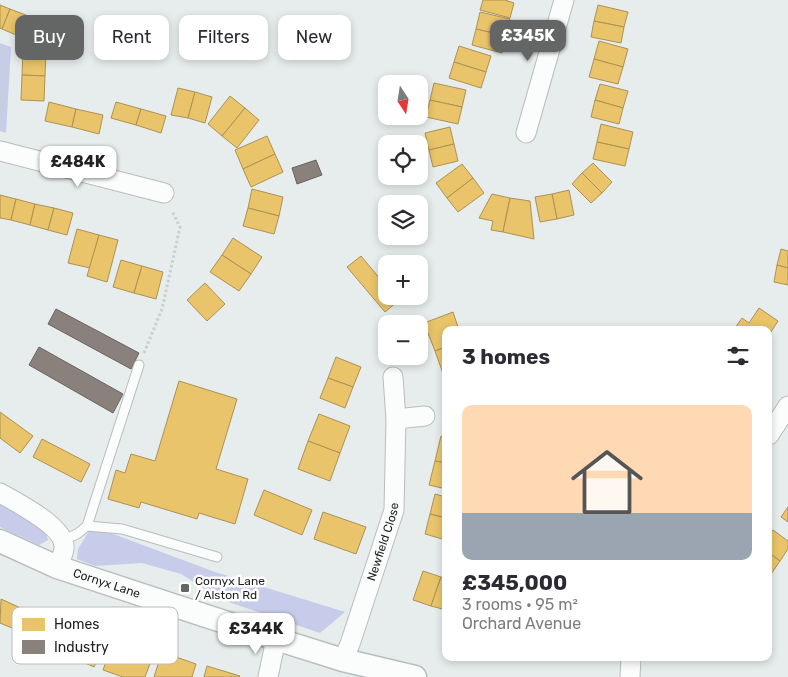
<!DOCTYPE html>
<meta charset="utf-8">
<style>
:root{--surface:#fff;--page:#f7f7f7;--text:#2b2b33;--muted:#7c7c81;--accent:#646666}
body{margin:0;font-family:Rubik,sans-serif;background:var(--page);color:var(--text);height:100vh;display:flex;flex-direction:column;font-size:19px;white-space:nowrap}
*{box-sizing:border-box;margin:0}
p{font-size:16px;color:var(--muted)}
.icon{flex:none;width:28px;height:28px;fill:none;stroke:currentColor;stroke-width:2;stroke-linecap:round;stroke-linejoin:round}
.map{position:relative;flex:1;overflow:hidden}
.details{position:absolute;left:442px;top:326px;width:330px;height:335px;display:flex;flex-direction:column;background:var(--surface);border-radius:10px;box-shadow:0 2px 8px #0003}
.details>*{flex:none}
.hud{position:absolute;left:15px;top:15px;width:352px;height:45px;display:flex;gap:10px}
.needle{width:32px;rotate:168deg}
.tools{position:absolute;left:378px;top:75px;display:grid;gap:10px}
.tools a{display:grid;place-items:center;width:50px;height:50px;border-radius:10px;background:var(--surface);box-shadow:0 2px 8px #0003;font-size:25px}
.price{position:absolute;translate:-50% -42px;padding:0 11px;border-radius:10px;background:#fff;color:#222;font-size:16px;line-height:32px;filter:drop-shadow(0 1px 2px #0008)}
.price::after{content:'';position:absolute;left:50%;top:30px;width:15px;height:11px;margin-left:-8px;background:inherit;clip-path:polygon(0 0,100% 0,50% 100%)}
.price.current{background:var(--accent);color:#fff}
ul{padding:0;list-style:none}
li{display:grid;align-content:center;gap:10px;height:265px;padding:0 20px}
li span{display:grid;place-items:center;height:155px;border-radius:10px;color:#555}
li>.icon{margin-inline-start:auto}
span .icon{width:90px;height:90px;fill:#fffc;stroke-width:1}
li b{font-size:21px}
h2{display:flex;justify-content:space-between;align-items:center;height:60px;padding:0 20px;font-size:21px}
.chip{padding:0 18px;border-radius:10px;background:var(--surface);box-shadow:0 2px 8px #0003;font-size:18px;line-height:45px}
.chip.current{background:var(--accent);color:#fff}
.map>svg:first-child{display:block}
.grass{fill:#c7ccea}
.homes{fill:#e9c46a;stroke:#ac9253}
.industry{fill:#8a817c;stroke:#6a6360}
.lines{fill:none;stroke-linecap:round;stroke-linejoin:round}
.service-casing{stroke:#babcbd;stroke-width:11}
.minor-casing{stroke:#babcbd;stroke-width:21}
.tertiary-casing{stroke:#babcbd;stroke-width:25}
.path{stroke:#c4d2cc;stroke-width:3;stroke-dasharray:2.5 2.5;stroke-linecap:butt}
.service{stroke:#fbfcfc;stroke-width:9}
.minor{stroke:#fbfcfc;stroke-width:19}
.tertiary{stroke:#fbfcfc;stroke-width:22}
.poi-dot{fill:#646666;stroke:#fff;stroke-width:2}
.labels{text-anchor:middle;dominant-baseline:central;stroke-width:5;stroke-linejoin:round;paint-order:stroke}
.street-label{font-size:12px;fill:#1e1e1e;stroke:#fff}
.poi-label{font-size:12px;fill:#1e1e1e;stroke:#fff;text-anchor:start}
.key{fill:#fff;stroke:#bcbcbc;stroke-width:1}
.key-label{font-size:14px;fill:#1e1e1e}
</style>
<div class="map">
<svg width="788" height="677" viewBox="0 0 788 677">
<rect width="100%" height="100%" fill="#e7eced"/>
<!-- grass -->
<g class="grass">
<path d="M0 43 11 47 6 133 0 131Z"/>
<path d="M0 501C15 510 45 520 48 540L39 545 0 527Z"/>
<path d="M92 526 215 572 345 612 320 633 223 600 181 574 142 563 95 566 77 559 78 549Z"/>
</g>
<!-- homes -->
<g class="homes">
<path d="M483 0H505L514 3 510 18 480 10Z"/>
<path d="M0 5 10 9 2 29 0 28Z"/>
<path d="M598 5 628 12 624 27 594 21Z"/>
<path d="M10 9 36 19 28 40 2 29Z"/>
<path d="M480 12 510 19 506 36 476 29Z"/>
<path d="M594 21 624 27 621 43 591 37Z"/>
<path d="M476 29 506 36 502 53 472 45Z"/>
<path d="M599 41 628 49 623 67 594 59Z"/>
<path d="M459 46 491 56 486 72 454 62Z"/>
<path d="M23 50 46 51 45 76 22 75Z"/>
<path d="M594 59 623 67 618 84 589 77Z"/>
<path d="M454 62 486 72 481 88 449 78Z"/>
<path d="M22 75 45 76 44 101 21 100Z"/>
<path d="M434 83 466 90 462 107 430 100Z"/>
<path d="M600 84 628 91 623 108 595 100Z"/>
<path d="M178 88 195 92 188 118 171 115Z"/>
<path d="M195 92 212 97 205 123 188 118Z"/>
<path d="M230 96 245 108 222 136 208 124Z"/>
<path d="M430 100 462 107 458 124 426 117Z"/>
<path d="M595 100 623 108 619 124 591 117Z"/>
<path d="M49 102 76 109 72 127 45 121Z"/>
<path d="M116 102 141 109 136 125 111 118Z"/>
<path d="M245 108 259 120 237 148 222 136Z"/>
<path d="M76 109 103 115 99 134 72 127Z"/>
<path d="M141 109 166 116 161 133 136 125Z"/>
<path d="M601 124 633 132 629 149 597 142Z"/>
<path d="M450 127 454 144 429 150 425 133Z"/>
<path d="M267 136 275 154 243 169 235 150Z"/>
<path d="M597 142 629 149 625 166 593 159Z"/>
<path d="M454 144 458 161 433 167 429 150Z"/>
<path d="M275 154 283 172 251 187 243 169Z"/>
<path d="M593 163 612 182 602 193 582 173Z"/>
<path d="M462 164 473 178 447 198 436 183Z"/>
<path d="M582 173 602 193 591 203 572 184Z"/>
<path d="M473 178 484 193 458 212 447 198Z"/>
<path d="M252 189 283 197 279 216 248 208Z"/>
<path d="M569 190 574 215 557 219 552 194Z"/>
<path d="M492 194 510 198 503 232 491 230 493 221 479 218Z"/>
<path d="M552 194 557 219 540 222 535 197Z"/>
<path d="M0 195 16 199 11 220 0 218Z"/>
<path d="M510 198 530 201 534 239 503 232Z"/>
<path d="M16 199 35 204 30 225 11 220Z"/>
<path d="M35 204 54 208 48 230 30 225Z"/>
<path d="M54 208 73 213 67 235 48 230Z"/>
<path d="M248 208 279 216 274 234 243 226Z"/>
<path d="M77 229 99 235 90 268 68 263Z"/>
<path d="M99 235 118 240 107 282 87 276Z"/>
<path d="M233 238 262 257 251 274 222 255Z"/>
<path d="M781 249 788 251V268L777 265Z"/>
<path d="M222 255 251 274 239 291 210 272Z"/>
<path d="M361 256 386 286V296H395L398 301 385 312 347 267Z"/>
<path d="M121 260 142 266 134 293 113 287Z"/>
<path d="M777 265 788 268V285L774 282Z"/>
<path d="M142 266 163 272 156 299 134 293Z"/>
<path d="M205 283 225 304 207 321 187 300Z"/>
<path d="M759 308 778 321 769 335V330H739L735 328 742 318 749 323Z"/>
<path d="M453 312 459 330H446V347L435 351 424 323Z"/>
<path d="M446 347V379H445L435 351Z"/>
<path d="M336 357 361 367 353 387 328 378Z"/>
<path d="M328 378 353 387 345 408 320 398Z"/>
<path d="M179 381 237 399 216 469 248 479 235 524 199 513 197 519 141 502 139 508 108 499 116 470 125 473 131 454 155 461Z"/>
<path d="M0 412 33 436 20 453 0 438Z"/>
<path d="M319 414 350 426 340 453 308 441Z"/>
<path d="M441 436 446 438V463L435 461Z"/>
<path d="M42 439 90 464 81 482 33 457Z"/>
<path d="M308 441 340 453 330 481 298 469Z"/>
<path d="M435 461 446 463V489L429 485Z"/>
<path d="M264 490 312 510 302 535 254 515Z"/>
<path d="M435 494 446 497V518L430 514Z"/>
<path d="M788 507V522L781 517Z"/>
<path d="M323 512 366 527 356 554 314 539Z"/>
<path d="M430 514 446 518V540L425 534Z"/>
<path d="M773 530 788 541V549L780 561 769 553V536Z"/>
<path d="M769 553 780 561 769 577Z"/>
<path d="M423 571 441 577 431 606 413 600Z"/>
<path d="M441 577 446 579V610L431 606Z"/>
<path d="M1 599 38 616 31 636 0 623Z"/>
<path d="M78 629 106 641 94 667 67 655Z"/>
<path d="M114 639 154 653 145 677H123L103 670Z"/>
<path d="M162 652 196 664 192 677H154Z"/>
<path d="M207 666 240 676 239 677H204Z"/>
</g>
<!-- industry -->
<g class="industry">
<path d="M316 160 322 175 297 184 292 168Z"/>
<path d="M56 309 139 353 131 369 48 324Z"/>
<path d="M39 347 123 394 113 413 29 365Z"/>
</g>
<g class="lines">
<defs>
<g id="service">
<path d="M87 526 122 529 217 557"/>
<path d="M63 540 77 534 87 526 139 365"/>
</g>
<g id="minor">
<path d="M526 133 564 0"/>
<path d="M0 151 164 193"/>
<path d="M396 419 425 416"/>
<path d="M769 435 788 406"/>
<path d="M0 493C16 502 66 527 64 548 64 554 59 562 57 567"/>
<path id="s1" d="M343 660 350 644 394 510 396 419 393 377"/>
<path d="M268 677 276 639"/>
<path d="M630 677 631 658"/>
</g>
<g id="tertiary">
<path id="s2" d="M0 541 57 567 276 639 343 660 415 677"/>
</g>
</defs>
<!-- service casing -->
<use href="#service" class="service-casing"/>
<!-- minor casing -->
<use href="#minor" class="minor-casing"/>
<!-- tertiary casing -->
<use href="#tertiary" class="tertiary-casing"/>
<!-- path -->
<g class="path">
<path d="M0 52 5 53 0 124"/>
<path d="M144 353 162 309 180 227 172 211"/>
</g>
<!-- service -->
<use href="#service" class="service"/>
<!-- minor -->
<use href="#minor" class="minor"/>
<!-- tertiary -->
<use href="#tertiary" class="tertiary"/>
</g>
<!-- markers -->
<rect class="poi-dot" x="180" y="583" width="10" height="10" rx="2.5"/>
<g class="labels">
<!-- street labels -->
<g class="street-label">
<text stroke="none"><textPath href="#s1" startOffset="125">Newfield Close</textPath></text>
<text stroke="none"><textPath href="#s2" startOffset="115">Cornyx Lane</textPath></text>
</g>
<!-- poi labels -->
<g class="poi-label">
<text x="195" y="581">Cornyx Lane<tspan x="195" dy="14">/ Alston Rd</tspan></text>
</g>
</g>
<!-- legend -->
<rect x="12" y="607" width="166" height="57" rx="8" class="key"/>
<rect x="22" y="618" width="23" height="13" fill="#e9c46a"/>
<rect x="22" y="640" width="23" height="14" fill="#8a817c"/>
<g class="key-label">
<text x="54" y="629">Homes</text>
<text x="54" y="652">Industry</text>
</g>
</svg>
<div class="tools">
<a><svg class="needle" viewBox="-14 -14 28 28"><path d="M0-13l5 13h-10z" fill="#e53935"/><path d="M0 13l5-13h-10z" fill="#7c7c81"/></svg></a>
<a><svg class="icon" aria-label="locate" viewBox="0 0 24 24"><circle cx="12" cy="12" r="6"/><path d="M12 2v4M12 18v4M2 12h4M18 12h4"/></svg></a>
<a><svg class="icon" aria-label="layers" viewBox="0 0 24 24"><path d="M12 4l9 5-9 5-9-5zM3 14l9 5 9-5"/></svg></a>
<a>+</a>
<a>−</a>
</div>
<b class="price current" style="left:528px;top:62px">£345K</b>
<b class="price" style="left:78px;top:188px">£484K</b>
<b class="price" style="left:256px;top:655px">£344K</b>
<div class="hud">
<a class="chip current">Buy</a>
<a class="chip">Rent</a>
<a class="chip">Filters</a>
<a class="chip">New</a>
</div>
<section class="details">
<h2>3 homes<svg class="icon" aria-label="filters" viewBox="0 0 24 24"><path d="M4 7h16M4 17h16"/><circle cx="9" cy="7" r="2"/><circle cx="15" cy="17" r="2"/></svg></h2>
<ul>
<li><span style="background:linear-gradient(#ffd9b3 70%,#9aa5b1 0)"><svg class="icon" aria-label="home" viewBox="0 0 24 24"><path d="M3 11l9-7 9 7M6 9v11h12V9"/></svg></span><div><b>£345,000</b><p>3 rooms · 95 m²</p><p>Orchard Avenue</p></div></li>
</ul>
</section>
</div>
